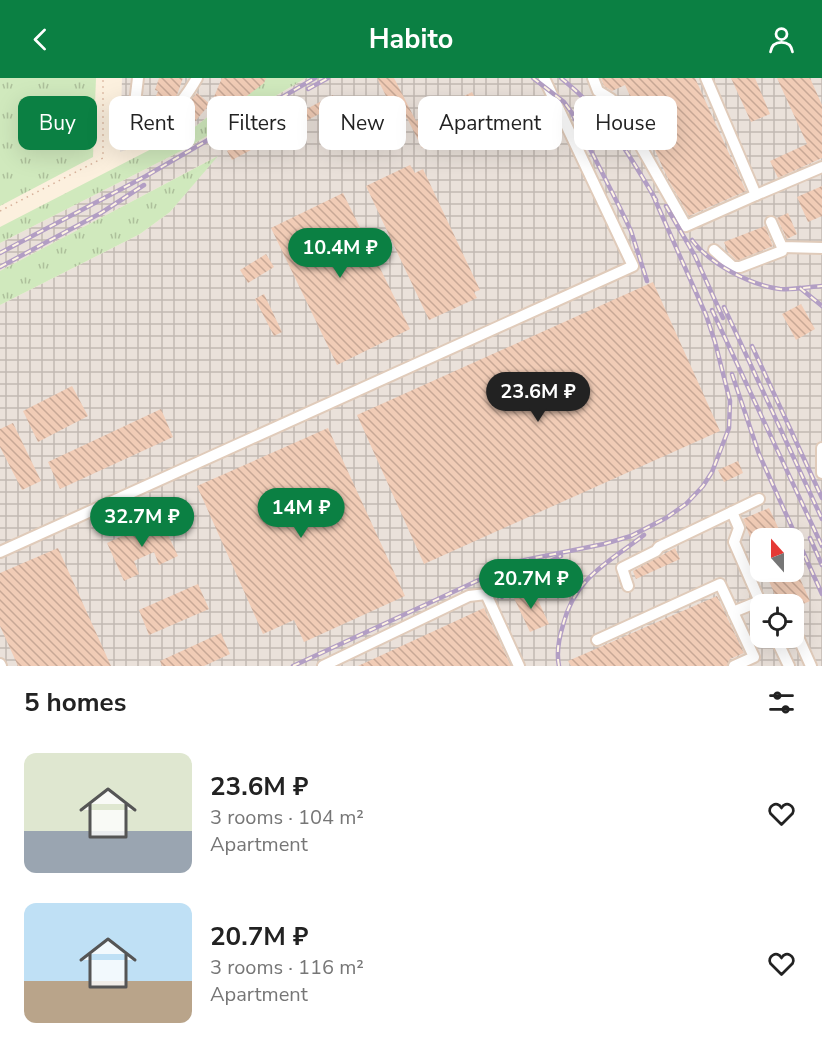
<!DOCTYPE html>
<meta charset="utf-8">
<style>
:root{--surface:#fff;--page:#f2f2f2;--text:#222;--muted:#767676;--accent:#0b8043}
body{margin:0;font-family:"Nunito Sans",sans-serif;background:var(--page);color:var(--text);height:100vh;display:flex;flex-direction:column;font-size:22px;white-space:nowrap}
*{box-sizing:border-box;margin:0}
p{font-size:20px;color:var(--muted)}
.icon{flex:none;width:33px;height:33px;fill:none;stroke:currentColor;stroke-width:2;stroke-linecap:round;stroke-linejoin:round}
.map{position:relative;height:588px;overflow:hidden}
.side{display:flex;flex-direction:column;background:var(--surface);flex:1}
.side>*{flex:none}
.top-card{position:absolute;left:18px;top:18px;width:786px;height:54px;display:flex;gap:12px}
.needle{width:39px;rotate:339deg}
.buttons{position:absolute;left:750px;top:450px;display:grid;gap:12px}
.buttons a{display:grid;place-items:center;width:54px;height:54px;border-radius:12px;background:var(--surface);box-shadow:0 6px 24px #0002;font-size:30px}
.price{position:absolute;translate:-50% -51px;padding:0 14px;border-radius:21px;background:var(--accent);color:#fff;font-size:20px;line-height:39px;filter:drop-shadow(0 2px 3px #0008)}
.price::after{content:'';position:absolute;left:50%;top:36px;width:18px;height:14px;margin-left:-9px;background:inherit;clip-path:polygon(0 0,100% 0,50% 100%)}
.price.selected{background:#222;color:#fff}
ul{padding:0;list-style:none}
li{display:flex;align-items:center;gap:18px;height:150px;padding:0 24px}
li span{display:grid;place-items:center;flex:none;width:168px;height:120px;border-radius:12px;color:#555}
li>.icon{margin-inline-start:auto}
span .icon{width:72px;height:72px;fill:#fffc;stroke-width:1}
li b{font-size:26px}
h2{display:flex;justify-content:space-between;align-items:center;height:72px;padding:0 24px;font-size:26px}
.tag{padding:0 21px;border-radius:12px;background:var(--surface);box-shadow:0 6px 24px #0002;font-size:21px;line-height:54px}
.tag.selected{background:var(--accent);color:#fff}
header{display:flex;justify-content:space-between;align-items:center;height:78px;padding:0 24px;background:var(--accent);color:#fff;font-size:27px;font-weight:700}
.map>svg:first-child{display:block}
.industrial{fill:url(#industrial-grid);fill-rule:evenodd}
.grass{fill:url(#grass-tufts)}
.building{fill:url(#building-back-hatch)}
.lines{fill:none;stroke-linecap:round;stroke-linejoin:round}
.minor-casing{stroke:#e0cbba;stroke-width:14}
.path{stroke:#d6b099;stroke-width:1.5;stroke-dasharray:1.5 4.5;stroke-linecap:butt}
.minor{stroke:#fff;stroke-width:10}
.rail-casing{stroke:#b29ec4;stroke-width:4.5}
.rail{stroke:#fff4e4;stroke-width:2;stroke-dasharray:7;stroke-linecap:butt}
</style>
<header><svg class="icon" aria-label="back" viewBox="0 0 24 24"><path d="M15 5l-7 7 7 7"/></svg>Habito<svg class="icon" aria-label="person" viewBox="0 0 24 24"><circle cx="12" cy="8" r="4"/><path d="M4 21q1-7 8-7t8 7"/></svg></header>
<div class="map">
<svg width="822" height="588" viewBox="0 0 822 588">
<defs>
<pattern id="industrial-grid" width="8" height="8" patternUnits="userSpaceOnUse" patternTransform="scale(1.5)"><rect width="8" height="8" fill="#eae1da"/><path d="M0 4h8M4 0v8" fill="none" stroke="#c2b9b3"/></pattern>
<pattern id="grass-tufts" width="24" height="20" patternUnits="userSpaceOnUse" patternTransform="scale(1.5)"><rect width="24" height="20" fill="#d0e9bd"/><path d="M3 7l-1-3M5 7V3M7 7l1-3M15 17l-1-3M17 17v-4M19 17l1-3" fill="none" stroke="#adc09b"/></pattern>
<pattern id="building-back-hatch" width="6" height="6" patternUnits="userSpaceOnUse" patternTransform="scale(1.5)"><rect width="6" height="6" fill="#f1ccb6"/><path d="M-1 5l2 2M0 0l6 6M5-1l2 2" fill="none" stroke="#c8a896"/></pattern>
</defs>
<rect width="100%" height="100%" fill="#fcf0de"/>
<!-- industrial -->
<g class="industrial">
<path d="M122 0H266L256 6 253 3 196 48 120 74Z"/>
<path d="M306 0H822V588H0V227L140 156 170 134 216 79 0 193V165L183 72ZM760 460H794V494H760ZM760 526H794V560H760Z"/>
</g>
<!-- grass -->
<g class="grass">
<path d="M0 0H96L93 79 0 128Z"/>
<path d="M266 0H306L183 72 0 165V149L196 48 253 3 256 6Z"/>
<path d="M218 78 170 134 140 156 0 227V193Z"/>
</g>
<!-- building -->
<g class="building">
<path d="M159 0H183L177 17 174 20 171 19 169 25 163 29 153 25 158 13 155 12Z"/>
<path d="M222 0H266L264 5 230 31 223 33 210 28Z"/>
<path d="M377 0H394L416 43 472 14 481 31 500 21 507 27 422 70 407 40 399 44Z"/>
<path d="M601 0H695L746 113 689 138 669 103 625 7 612 13 604 8Z"/>
<path d="M731 0H755L770 36 751 44Z"/>
<path d="M777 0H810L822 27V80L778 100 770 83 807 66Z"/>
<path d="M197 15 210 26 191 48 178 37Z"/>
<path d="M333 17 338 26 232 82 227 73Z"/>
<path d="M410 87 415 95 423 91 480 212 474 214 477 220 429 242 366 108Z"/>
<path d="M822 108V138L808 144 797 119Z"/>
<path d="M343 115 410 251 337 287 271 150Z"/>
<path d="M788 135 797 156 787 161 777 140Z"/>
<path d="M765 148 773 168 739 182H736L728 174 724 164Z"/>
<path d="M266 176 274 189 248 205 240 192Z"/>
<path d="M653 204 720 353 424 486 357 337Z"/>
<path d="M264 216 282 254 274 258 255 221Z"/>
<path d="M801 226 815 251 796 262 782 236Z"/>
<path d="M72 308 88 338 38 364 23 333Z"/>
<path d="M161 331 173 359 60 411 48 384Z"/>
<path d="M13 345 41 403 22 412 0 369V351Z"/>
<path d="M328 350 405 518 304 564 294 542 263 556 197 408Z"/>
<path d="M738 383 743 395 724 404 718 392Z"/>
<path d="M769 430 783 460H760V484L743 441Z"/>
<path d="M160 440 178 478 159 487 154 474 134 483 139 496 124 503 107 465Z"/>
<path d="M58 470 111 588H18L0 548V495Z"/>
<path d="M675 470 680 481 636 501 633 493Z"/>
<path d="M765 494H797L810 523 794 530V526H779Z"/>
<path d="M198 506 209 531 149 557 139 532Z"/>
<path d="M532 509 549 546 530 554 513 518Z"/>
<path d="M717 518 744 575 730 581 727 588H571L568 583Z"/>
<path d="M484 530 511 588H358Z"/>
<path d="M221 555 230 576 204 588H162L160 583Z"/>
</g>
<g class="lines">
<defs>
<g id="minor">
<path d="M138 0 132 50C170 35 176 36 197 0"/>
<path d="M593 0 598 13 611 21 619 30 686 148 756 117 706 0"/>
<path d="M756 117 822 89"/>
<path d="M771 144 782 169 822 170"/>
<path d="M714 172 733 189H740L782 173V169"/>
<path d="M822 370V395"/>
<path d="M759 421 732 434 739 450 734 464 761 526"/>
<path d="M0 474 633 188 544 0"/>
<path d="M628 508 622 490 656 473 659 469 732 434"/>
<path d="M733 534 760 523"/>
<path d="M597 562 720 506 754 579 734 588"/>
<path d="M0 586 1 588"/>
<path d="M323 588 469 518 486 516 519 588"/>
<path d="M789 588 779 567 798 559 811 588"/>
</g>
</defs>
<!-- minor casing -->
<use href="#minor" class="minor-casing"/>
<!-- path -->
<path class="path" d="M0 133 103 80V0"/>
<!-- minor -->
<use href="#minor" class="minor"/>
<defs>
<g id="rail">
<path d="M533 0 564 24 572 35 620 130 631 153 647 203"/>
<path d="M561 0C607 37 627 73 656 122"/>
<path d="M308 11 328 0"/>
<path d="M666 128 695 178 723 240"/>
<path d="M692 162C710 186 750 207 780 211 793 212 809 209 822 208"/>
<path d="M0 175 146 98 315 0"/>
<path d="M0 189 101 135 144 107"/>
<path d="M800 210 822 228"/>
<path d="M724 229 822 441"/>
<path d="M712 232 822 468"/>
<path d="M752 268 822 420"/>
<path d="M732 296 759 376 822 516"/>
<path d="M810 460 822 487"/>
<path d="M502 519C519 502 539 487 561 478"/>
<path d="M293 588 520 483 604 466 631 458 666 440 686 426 703 408 712 394 729 350 730 323 715 264 706 237 652 115"/>
<path d="M559 588C556 574 559 560 563 547 575 499 608 485 644 457"/>
</g>
</defs>
<!-- rail casing -->
<use href="#rail" class="rail-casing"/>
<!-- rail -->
<use href="#rail" class="rail"/>
</g>
</svg>
<div class="buttons">
<a><svg class="needle" viewBox="-14 -14 28 28"><path d="M0-13l5 13h-10z" fill="#e53935"/><path d="M0 13l5-13h-10z" fill="#767676"/></svg></a>
<a><svg class="icon" aria-label="locate" viewBox="0 0 24 24"><circle cx="12" cy="12" r="6"/><path d="M12 2v4M12 18v4M2 12h4M18 12h4"/></svg></a>
</div>
<b class="price" style="left:340px;top:201px">10.4M ₽</b>
<b class="price selected" style="left:538px;top:345px">23.6M ₽</b>
<b class="price" style="left:301px;top:461px">14M ₽</b>
<b class="price" style="left:142px;top:470px">32.7M ₽</b>
<b class="price" style="left:531px;top:532px">20.7M ₽</b>
<div class="top-card">
<a class="tag selected">Buy</a>
<a class="tag">Rent</a>
<a class="tag">Filters</a>
<a class="tag">New</a>
<a class="tag">Apartment</a>
<a class="tag">House</a>
</div>
</div>
<section class="side">
<h2>5 homes<svg class="icon" aria-label="filters" viewBox="0 0 24 24"><path d="M4 7h16M4 17h16"/><circle cx="9" cy="7" r="2"/><circle cx="15" cy="17" r="2"/></svg></h2>
<ul>
<li><span style="background:linear-gradient(#dfe7d0 65%,#9aa5b1 0)"><svg class="icon" aria-label="home" viewBox="0 0 24 24"><path d="M3 11l9-7 9 7M6 9v11h12V9"/></svg></span><div><b>23.6M ₽</b><p>3 rooms · 104 m²</p><p>Apartment</p></div><svg class="icon" aria-label="heart" viewBox="0 0 24 24"><path d="M12 20l-8-8c-3-5 5-10 8-4 3-6 11-1 8 4z"/></svg></li>
<li><span style="background:linear-gradient(#bfe0f5 65%,#b9a48a 0)"><svg class="icon" aria-label="home" viewBox="0 0 24 24"><path d="M3 11l9-7 9 7M6 9v11h12V9"/></svg></span><div><b>20.7M ₽</b><p>3 rooms · 116 m²</p><p>Apartment</p></div><svg class="icon" aria-label="heart" viewBox="0 0 24 24"><path d="M12 20l-8-8c-3-5 5-10 8-4 3-6 11-1 8 4z"/></svg></li>
</ul>
</section>
